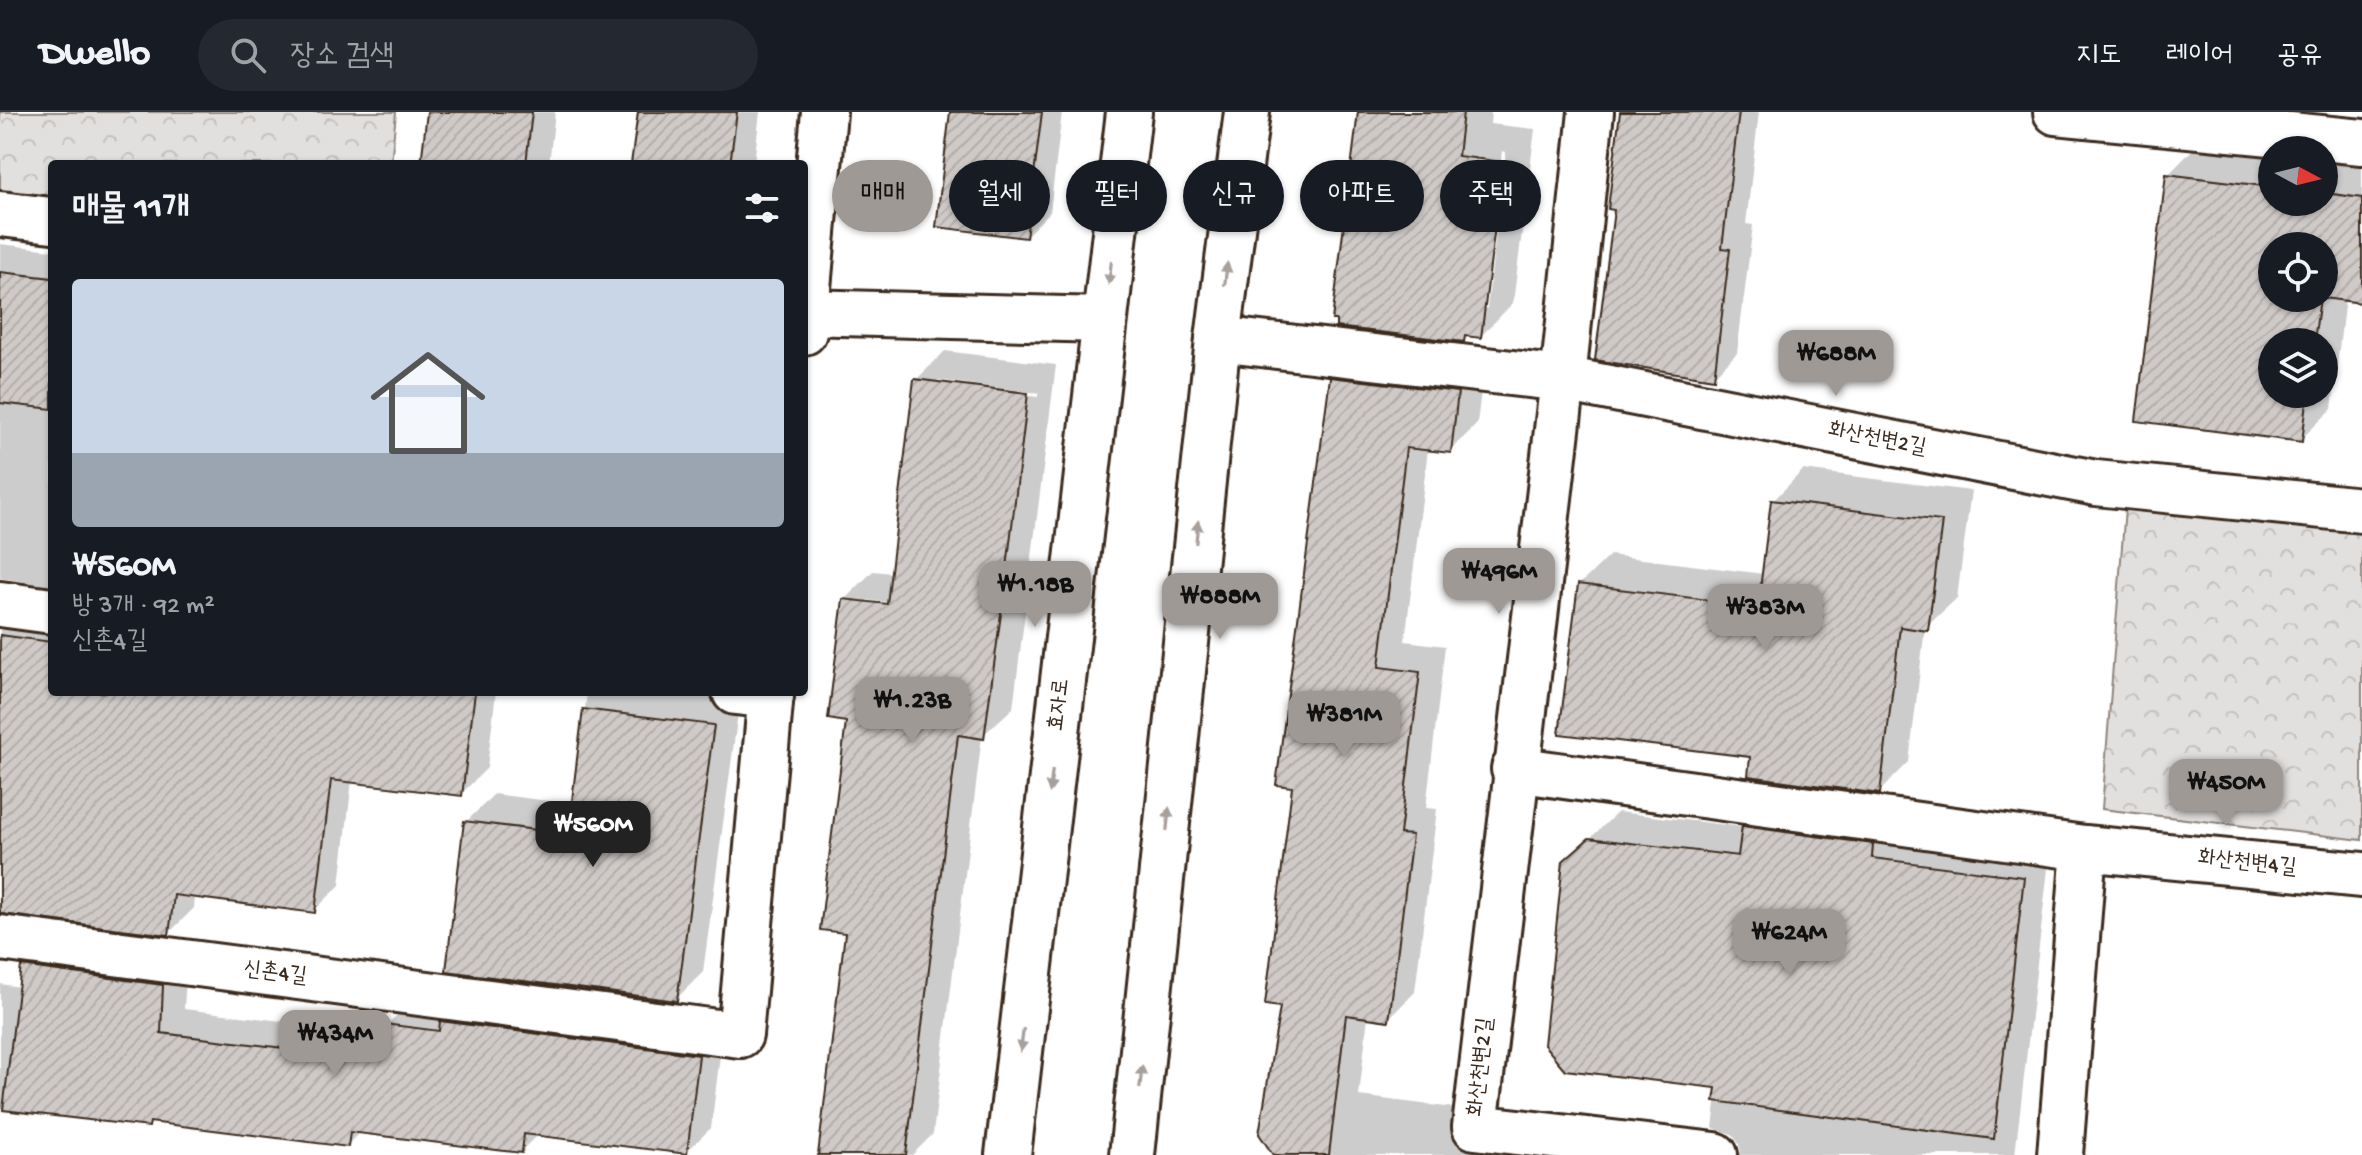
<!DOCTYPE html>
<html lang="ko">
<meta charset="utf-8">
<style>
:root{--surface:#171b24;--page:#242831;--text:#f1f3f6;--muted:#9ea1a6;--line:#363941;--accent:#9f9995}
body{margin:0;font-family:"Gochi Hand","Poor Story",sans-serif;background:var(--page);color:var(--text);height:100vh;display:flex;flex-direction:column;font-size:30px;white-space:nowrap}
*{box-sizing:border-box;margin:0}
p{font-size:26px;color:var(--muted)}
.icon{flex:none;width:44px;height:44px;fill:none;stroke:currentColor;stroke-width:2;stroke-linecap:round;stroke-linejoin:round}
.map{position:relative;flex:1;overflow:hidden}
.drawer{position:absolute;left:48px;top:48px;width:760px;height:536px;display:flex;flex-direction:column;background:var(--surface);border-radius:8px;box-shadow:0 2px 6px #0004}
.drawer>*{flex:none}
.hud{position:absolute;left:832px;top:48px;width:760px;height:72px;display:flex;gap:16px}
.needle{width:52px;rotate:97deg}
.controls{position:absolute;left:2258px;top:24px;display:grid;gap:16px}
.controls a{display:grid;place-items:center;width:80px;height:80px;border-radius:50%;background:var(--surface);box-shadow:0 2px 6px #0004;font-size:40px}
.price{position:absolute;translate:-50% -68px;padding:0 18px;border-radius:16px;background:var(--accent);color:#111;font-size:26px;line-height:52px;filter:drop-shadow(0 2px 4px #0008)}
.price::after{content:'';position:absolute;left:50%;top:48px;width:24px;height:18px;margin-left:-12px;background:inherit;clip-path:polygon(0 0,100% 0,50% 100%)}
.price.on{background:#222;color:#fff}
ul{padding:0;list-style:none}
li{display:grid;align-content:center;gap:16px;height:424px;padding:0 24px}
li span{display:grid;place-items:center;height:248px;border-radius:8px;color:#555}
li>.icon{margin-inline-start:auto}
span .icon{width:144px;height:144px;fill:#fffc;stroke-width:1}
li b{font-size:34px}
h2{display:flex;justify-content:space-between;align-items:center;height:96px;padding:0 24px;font-size:34px}
.chip{padding:0 28px;border-radius:36px;background:var(--surface);box-shadow:0 2px 6px #0004;font-size:28px;line-height:72px}
.chip.on{background:var(--accent);color:#111}
header{display:flex;align-items:center;gap:48px;box-sizing:border-box;height:112px;padding:0 40px;background:var(--surface);border-bottom:2px solid var(--line)}
header strong{font-size:38px}
nav{display:flex;gap:44px;margin-inline-start:auto;font-size:28px}
.search{width:560px;height:72px;background:var(--page);display:flex;align-items:center;gap:20px;box-sizing:border-box;padding:0 28px;border-radius:44px;color:var(--muted);font-size:30px}
.map>svg:first-child{display:block}
.park{fill:url(#park-crowns);stroke:#8e857e;stroke-width:2}
.shadow{fill:#0003;fill-rule:evenodd}
.building{fill:url(#building-hatch);stroke:#3b2a1e;stroke-width:2}
.lines{fill:none;stroke-linecap:round;stroke-linejoin:round}
.pedestrian-casing{stroke:#3b2a1e;stroke-width:50}
.minor-casing{stroke:#3b2a1e;stroke-width:50}
.tertiary-casing{stroke:#3b2a1e;stroke-width:50}
.pedestrian{stroke:#fff;stroke-width:44}
.minor{stroke:#fff;stroke-width:44}
.tertiary{stroke:#fff;stroke-width:44}
.oneway{fill:#a79f9a}
.labels{text-anchor:middle;dominant-baseline:central;stroke-width:6;stroke-linejoin:round;paint-order:stroke}
.street-label{font-size:22px;fill:#3b2a1e;stroke:#fff}
</style>
<header>
<strong>Dwello</strong>
<div class="search"><svg class="icon" aria-label="search" viewBox="0 0 24 24"><circle cx="10" cy="10" r="6"/><path d="M15 15l6 6"/></svg>장소 검색</div>
<nav><a>지도</a><a>레이어</a><a>공유</a></nav>
</header>
<div class="map">
<svg width="2362" height="1043" viewBox="0 0 2362 1043">
<defs>
<pattern id="park-crowns" width="20" height="18" patternUnits="userSpaceOnUse" patternTransform="scale(2)"><rect width="20" height="18" fill="#e2e0de"/><path d="M2 6a3 3 0 1 1 6 0M12 15a3 3 0 1 1 6 0" fill="none" stroke="#c3c0be"/></pattern>
<pattern id="building-hatch" width="6" height="6" patternUnits="userSpaceOnUse" patternTransform="scale(2)"><rect width="6" height="6" fill="#cfcac7"/><path d="M-1 1l2-2M0 6l6-6M5 7l2-2" fill="none" stroke="#b3aeaa"/></pattern>
</defs>
<rect width="100%" height="100%" fill="#fff"/>
<filter id="ink" filterUnits="userSpaceOnUse"><feTurbulence type="fractalNoise" baseFrequency=".0125" numOctaves="2"/><feDisplacementMap in="SourceGraphic" scale="16" xChannelSelector="R" yChannelSelector="G"/><feConvolveMatrix kernelMatrix="1 2 1 2 8 2 1 2 1" color-interpolation-filters="sRGB"/></filter>
<g filter="url(#ink)">
<!-- park -->
<g class="park">
<path d="M0 0H396L391 52H52V89L0 83Z"/>
<path d="M2125 395 2362 420V728L2102 697Z"/>
</g>
<!-- shadow -->
<g class="shadow">
<path d="M429 0H555L549 52H423Z"/>
<path d="M640 0H760L754 52H633Z"/>
<path d="M952 0H1062L1050 100 1026 124Z"/>
<path d="M1357 0H1491L1490 12 1535 17 1513 191 1481 224 1469 223 1464 228 1334 206ZM1502 39 1506 40 1487 197H1483Z"/>
<path d="M1622 0H1759L1746 112 1753 113 1737 241 1713 265 1616 96Z"/>
<path d="M2198 32 2272 41V90H2324V48L2362 52V189L2345 186 2332 297 2301 327 2138 307 2168 63ZM2272 134H2324V186H2272ZM2272 230H2324V282H2272Z"/>
<path d="M0 132 52 138V474L0 466 2 476 52 495V580H496L487 656 461 682 352 668 340 773 314 799 195 784 194 796 169 821 0 782Z"/>
<path d="M945 239 1056 253 1013 596 982 624 933 1022 912 1043H838L847 819 844 488 873 459 892 461 916 268ZM938 268 1038 281V285L938 272ZM867 488 897 491 896 495 867 492Z"/>
<path d="M1358 239 1484 254 1477 312 1450 339 1428 337 1405 529 1445 534 1426 696 1437 697 1415 880 1388 907 1368 904 1359 984 1470 998 1632 1043H1275L1294 673 1331 266Z"/>
<path d="M1803 358 1971 379 1957 486 1925 516 1909 650 1879 680 1752 643 1579 473 1610 443 1764 462 1773 389Z"/>
<path d="M587 580H724L740 586 703 860 676 887 466 710 494 682 573 692Z"/>
<path d="M1770 688 2050 739 2015 1043H1732L1741 1040 1739 1032 1732 1022 1713 1016 1718 975 1565 750 1618 700 1743 715Z"/>
<path d="M47 831 187 849 184 897 386 922 387 913 411 889 723 919 711 1016 686 1040 538 1022 521 1039 361 1019 348 1032 0 995V872L20 875 23 855Z"/>
</g>
<!-- building -->
<g class="building">
<path d="M427 0H532L526 52H421Z"/>
<path d="M638 0H737L730 52H631Z"/>
<path d="M950 0H1042L1026 126 936 115Z"/>
<path d="M1358 0H1463L1458 44 1503 50 1481 226 1465 224 1464 230 1336 215V208H1332Z"/>
<path d="M1620 0H1739L1722 136 1730 137 1714 267 1595 248 1614 98 1608 97Z"/>
<path d="M2166 62 2272 75V90H2324V81L2362 86V191L2324 186V134H2272V186H2320L2314 230H2272V282H2308L2302 330 2136 309Z"/>
<path d="M0 160 52 166V297L0 291Z"/>
<path d="M1330 265 1458 280 1451 341 1406 336 1379 555 1420 560 1400 722 1412 723 1389 909 1346 903 1329 1043H1273L1259 1022 1280 895 1265 893 1292 675 1276 673Z"/>
<path d="M914 267 1028 281 1005 472 984 627 958 623 906 1043H818L845 821 820 818 846 610 828 607 843 487 887 492Z"/>
<path d="M1771 388 1942 409 1928 519 1900 515 1880 682 1748 664 1750 645 1559 622 1578 472 1758 494Z"/>
<path d="M0 523 52 530V580H475L462 684 331 668 315 801 174 783 169 823 0 802Z"/>
<path d="M583 597 714 613 677 889 446 859 464 709 568 722Z"/>
<path d="M1742 714 1873 732 1872 746 2024 765 1994 1027 1714 989 1716 976 1565 958 1544 933 1563 749 1589 726 1738 744Z"/>
<path d="M21 854 163 873 161 921 381 948 385 912 439 919 440 909 699 943 687 1042 524 1022 522 1041 350 1020 348 1035 150 1010 149 1015 3 998Z"/>
</g>
<g class="lines">
<defs>
<path id="pedestrian" d="M2060 1043 2084 736"/>
<g id="minor">
<path d="M1591 0 1563 267 1475 1015 1715 1043"/>
<path d="M2056 0 2362 30"/>
<path d="M0 102 52 108"/>
<path d="M804 200 1104 208"/>
<path d="M804 220 824 0"/>
<path d="M1218 227 1563 267 2096 371 2362 398"/>
<path d="M0 492 52 499"/>
<path d="M735 580 771 584"/>
<path d="M1514 657 2084 736 2362 763"/>
<path d="M0 826 740 923 771 580"/>
</g>
<g id="tertiary">
<path d="M1008 1043 1129 0"/>
<path d="M1132 1043 1218 227 1247 0"/>
</g>
</defs>
<!-- pedestrian casing -->
<use href="#pedestrian" class="pedestrian-casing"/>
<!-- minor casing -->
<use href="#minor" class="minor-casing"/>
<!-- tertiary casing -->
<use href="#tertiary" class="tertiary-casing"/>
<!-- pedestrian -->
<use href="#pedestrian" class="pedestrian"/>
<!-- minor -->
<use href="#minor" class="minor"/>
<!-- tertiary -->
<use href="#tertiary" class="tertiary"/>
</g>
<!-- one-way arrows -->
<defs><path id="oneway-solid" d="M-6-.8H1V-3.2L6.5 0L1 3.2V.8H-6Z" transform="scale(2)"/></defs>
<g class="oneway">
<use href="#oneway-solid" transform="translate(1110 161) rotate(97)"/>
<use href="#oneway-solid" transform="translate(1226 162) rotate(-83)"/>
<use href="#oneway-solid" transform="translate(1197 420) rotate(-84)"/>
<use href="#oneway-solid" transform="translate(1051 669) rotate(97)"/>
<use href="#oneway-solid" transform="translate(1168 707) rotate(-84)"/>
<use href="#oneway-solid" transform="translate(1022 928) rotate(97)"/>
<use href="#oneway-solid" transform="translate(1141 965) rotate(-84)"/>
</g>
</g>
<g class="labels">
<!-- street labels -->
<g class="street-label">
<text transform="translate(1877 328) rotate(11)">화산천변2길</text>
<text transform="translate(1060 593) rotate(-83)">효자로</text>
<text transform="translate(2247 752) rotate(6)">화산천변4길</text>
<text transform="translate(275 862) rotate(7)">신촌4길</text>
<text transform="translate(1482 955) rotate(-84)">화산천변2길</text>
</g>
</g>
</svg>
<div class="controls">
<a><svg class="needle" viewBox="-14 -14 28 28"><path d="M0-13l5 13h-10z" fill="#e53935"/><path d="M0 13l5-13h-10z" fill="#9ea1a6"/></svg></a>
<a><svg class="icon" aria-label="locate" viewBox="0 0 24 24"><circle cx="12" cy="12" r="6"/><path d="M12 2v4M12 18v4M2 12h4M18 12h4"/></svg></a>
<a><svg class="icon" aria-label="layers" viewBox="0 0 24 24"><path d="M12 4l9 5-9 5-9-5zM3 14l9 5 9-5"/></svg></a>
</div>
<b class="price" style="left:1836px;top:286px">₩688M</b>
<b class="price" style="left:1499px;top:504px">₩496M</b>
<b class="price" style="left:1035px;top:517px">₩1.18B</b>
<b class="price" style="left:1220px;top:529px">₩888M</b>
<b class="price" style="left:1765px;top:540px">₩383M</b>
<b class="price" style="left:912px;top:633px">₩1.23B</b>
<b class="price" style="left:1344px;top:647px">₩381M</b>
<b class="price" style="left:2226px;top:715px">₩450M</b>
<b class="price on" style="left:593px;top:757px">₩560M</b>
<b class="price" style="left:1789px;top:865px">₩624M</b>
<b class="price" style="left:335px;top:966px">₩434M</b>
<div class="hud">
<a class="chip on">매매</a>
<a class="chip">월세</a>
<a class="chip">필터</a>
<a class="chip">신규</a>
<a class="chip">아파트</a>
<a class="chip">주택</a>
</div>
<section class="drawer">
<h2>매물 11개<svg class="icon" aria-label="filters" viewBox="0 0 24 24"><path d="M4 7h16M4 17h16"/><circle cx="9" cy="7" r="2"/><circle cx="15" cy="17" r="2"/></svg></h2>
<ul>
<li><span style="background:linear-gradient(#c9d6e8 70%,#9aa5b1 0)"><svg class="icon" aria-label="home" viewBox="0 0 24 24"><path d="M3 11l9-7 9 7M6 9v11h12V9"/></svg></span><div><b>₩560M</b><p>방 3개 · 92 m²</p><p>신촌4길</p></div></li>
</ul>
</section>
</div>
